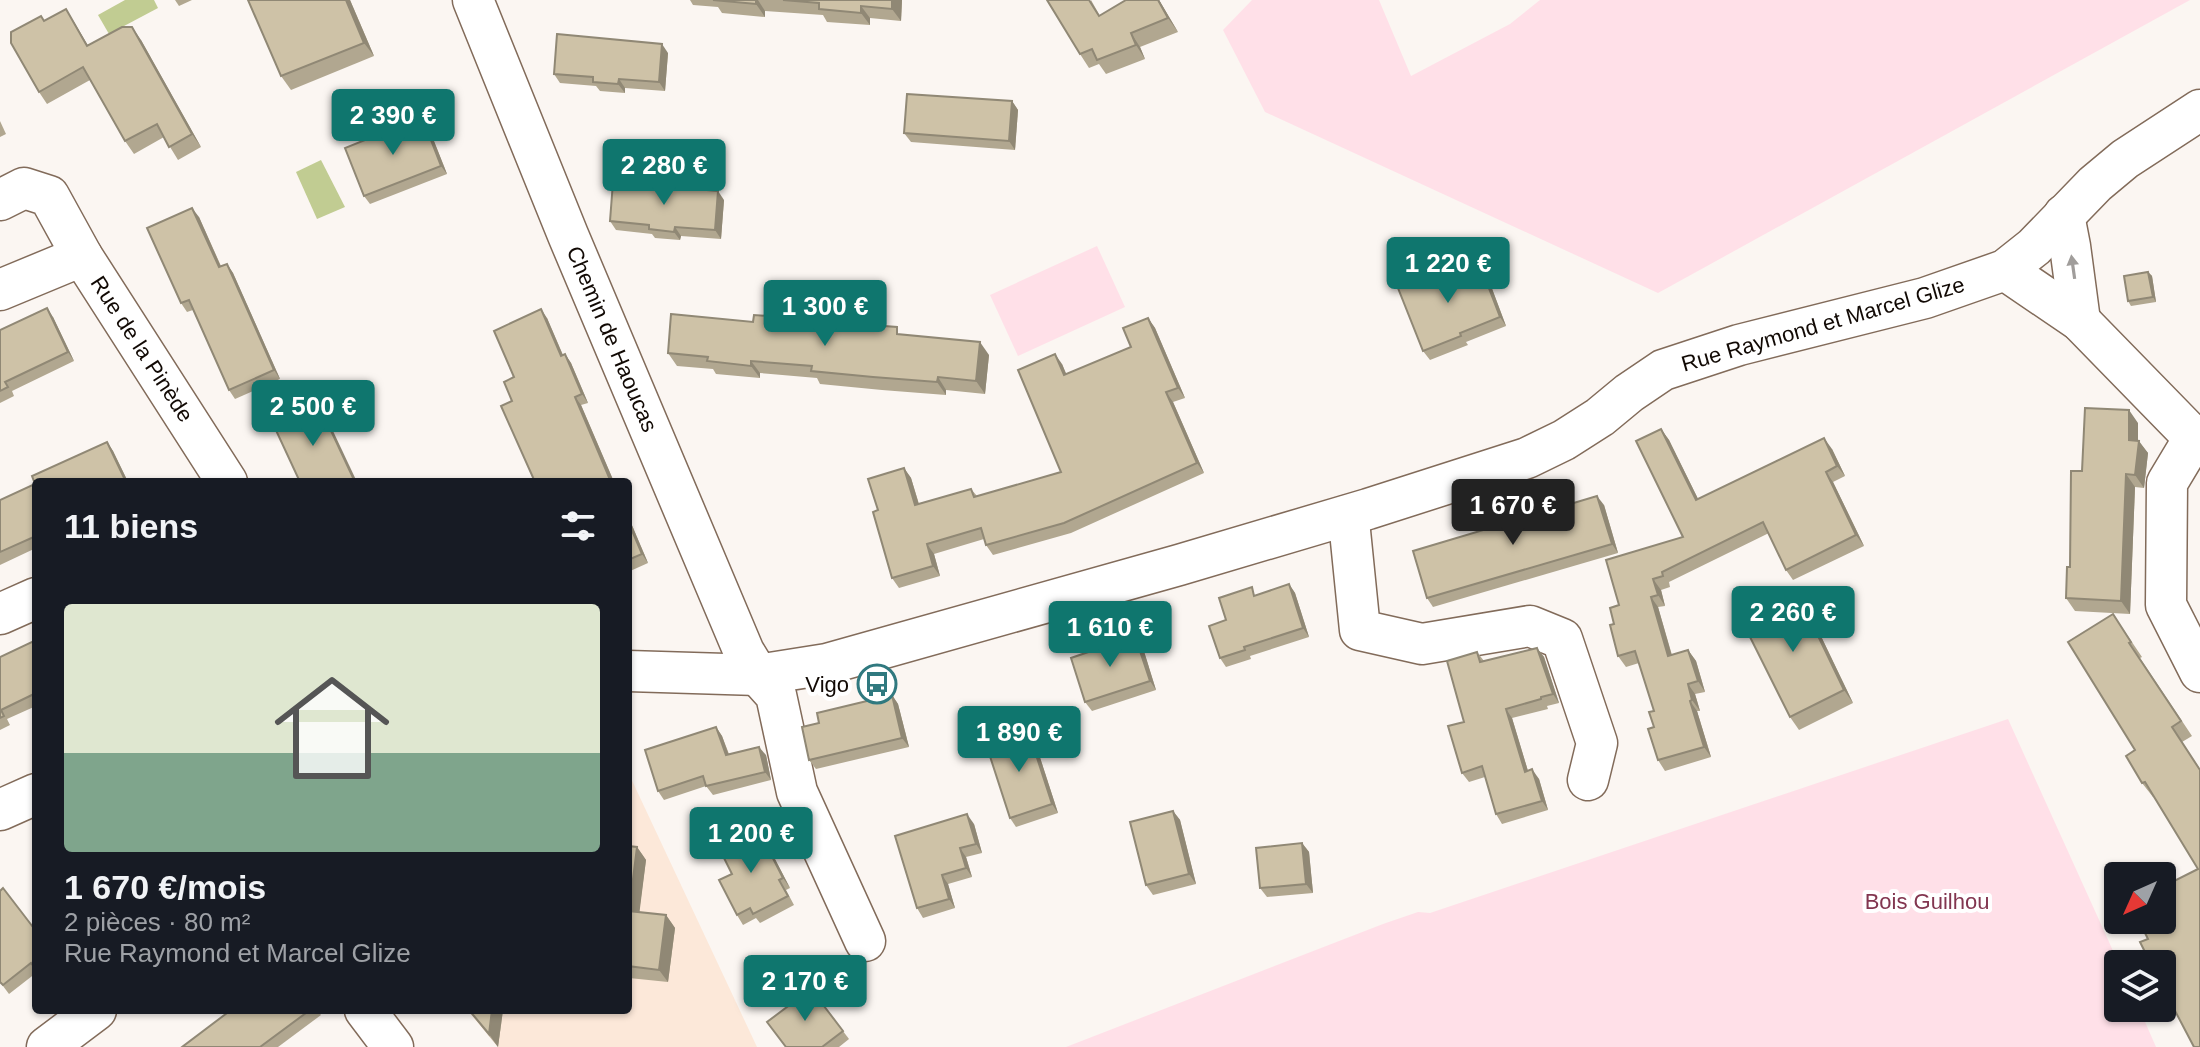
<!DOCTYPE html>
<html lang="fr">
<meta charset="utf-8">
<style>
:root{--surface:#171b24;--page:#20242c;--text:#f1f3f6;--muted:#9ea1a6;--line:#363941;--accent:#0f766e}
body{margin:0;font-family:Arial,sans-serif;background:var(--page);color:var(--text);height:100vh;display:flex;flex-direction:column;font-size:30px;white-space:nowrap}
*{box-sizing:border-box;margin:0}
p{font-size:26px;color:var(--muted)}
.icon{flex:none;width:44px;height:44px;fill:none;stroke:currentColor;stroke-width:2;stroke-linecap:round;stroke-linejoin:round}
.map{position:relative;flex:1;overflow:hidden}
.side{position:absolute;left:32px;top:478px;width:600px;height:536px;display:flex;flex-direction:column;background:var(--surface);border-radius:8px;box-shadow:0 2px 6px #0004}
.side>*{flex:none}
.needle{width:52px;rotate:225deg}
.tools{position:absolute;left:2104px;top:862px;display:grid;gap:16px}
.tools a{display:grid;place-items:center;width:72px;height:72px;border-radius:8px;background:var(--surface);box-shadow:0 2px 6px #0004;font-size:40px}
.price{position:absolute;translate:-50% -68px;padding:0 18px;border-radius:8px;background:var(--accent);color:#fff;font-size:26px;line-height:52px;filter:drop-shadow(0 2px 4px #0008)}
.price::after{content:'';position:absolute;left:50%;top:48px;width:24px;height:18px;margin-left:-12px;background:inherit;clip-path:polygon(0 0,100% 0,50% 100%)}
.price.selected{background:#222;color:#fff}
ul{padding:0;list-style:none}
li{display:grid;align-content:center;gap:16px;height:424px;padding:0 32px}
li+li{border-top:2px solid var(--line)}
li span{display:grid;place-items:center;height:248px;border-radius:8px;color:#555}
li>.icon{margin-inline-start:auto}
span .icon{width:144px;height:144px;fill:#fffc;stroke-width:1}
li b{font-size:34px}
h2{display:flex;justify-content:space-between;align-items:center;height:96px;padding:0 32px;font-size:34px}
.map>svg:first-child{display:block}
.built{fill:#fce8d9}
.green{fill:#ffe0e8}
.water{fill:#c1cc92}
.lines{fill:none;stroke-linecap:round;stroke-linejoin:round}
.minor-casing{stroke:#826b5a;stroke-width:43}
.minor{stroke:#fff;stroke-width:40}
.wall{fill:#b1a790}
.shaded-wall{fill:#908875}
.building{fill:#cec2a7;stroke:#908875;stroke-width:2}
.oneway{fill:#a09d9b}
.labels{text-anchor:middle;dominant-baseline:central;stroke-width:8;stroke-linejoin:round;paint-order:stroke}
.street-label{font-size:22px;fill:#110904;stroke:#fff}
.poi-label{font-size:22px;fill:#110904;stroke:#fff;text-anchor:end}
.park-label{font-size:22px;fill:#823650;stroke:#fff}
</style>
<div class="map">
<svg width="2200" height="1047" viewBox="0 0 2200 1047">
<rect width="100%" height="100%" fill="#fbf6f2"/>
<!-- built -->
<path class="built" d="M628 772 757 1047H498L467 1010H628Z"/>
<!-- green -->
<g class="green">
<path d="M1252 0H1379L1411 76 1510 24 1540 0H2190L1658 293 1265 112 1223 30Z"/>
<path d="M1097 246 1125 307 1018 356 990 295Z"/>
<path d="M2008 719 2119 964 2118 1008H2139L2156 1047H1066L1383 924 1418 912 1430 913Z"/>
</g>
<!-- water -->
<g class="water">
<path d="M125 0H154L158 8 109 34 98 15Z"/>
<path d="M321 160 345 207 317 219 296 172Z"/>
</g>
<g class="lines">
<defs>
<g id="minor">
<path d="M473 0 568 235 744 652 758 675 776 695 797 792 865 941"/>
<path d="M0 200 24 188 49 196 82 256"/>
<path d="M2064 215 2070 246 2080 321"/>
<path d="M2005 270 2080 321 2200 444"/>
<path d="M0 290 82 256 227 482"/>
<path d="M2194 438 2167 483 2166 605 2200 672"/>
<path d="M1346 516 1350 531 1360 630 1422 644 1530 626 1562 639 1597 743 1588 780"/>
<path d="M0 614 36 598"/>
<path d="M628 671 758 675 827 664 1179 565 1368 509 1527 458 1564 440 1600 417 1629 393 1663 370 1739 345 1925 298 2005 270 2034 247 2095 184 2125 159 2200 110"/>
<path d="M0 810 36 794"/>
<path d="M365 1010 393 1047"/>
<path d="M47 1047 96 1010"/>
</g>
</defs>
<!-- minor casing -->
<use href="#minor" class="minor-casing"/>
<!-- minor -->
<use href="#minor" class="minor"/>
</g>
<!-- wall -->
<g class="wall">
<path d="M175 0H192L179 6Z"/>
<path d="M248 0H350L374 56 291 90 281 76Z"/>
<path d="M690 0H902L901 21 870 18V25L827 22 823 15 765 11V17L722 13 718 7 693 5Z"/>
<path d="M1091 0 1100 16 1159 0 1178 32 1140 47 1145 59 1106 74 1099 64 1089 68 1080 54Z"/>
<path d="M66 9 88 46 141 40 201 147 178 160 164 137 134 154 125 141 90 80 47 104 39 92 45 21Z"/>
<path d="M668 53 665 91 625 88V93L600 91 596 86 560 83 554 74Z"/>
<path d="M1012 101 1018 110 1015 150 911 142 904 133Z"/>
<path d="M422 117 428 126 447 174 370 204 364 196Z"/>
<path d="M0 121 6 134 0 137Z"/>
<path d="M724 200 721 239 681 236 680 240 655 238 652 234 616 230 610 221Z"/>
<path d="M199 217 221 266 227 264 233 273 280 379 235 399 229 390 193 310 187 312 181 303Z"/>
<path d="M1469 260 1475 269 1480 280 1491 286 1506 326 1466 342 1468 345 1430 360 1423 351Z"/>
<path d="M2148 272 2152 276 2156 302 2131 306 2128 301Z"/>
<path d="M53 317 74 361 12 391 14 396 0 403V330Z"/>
<path d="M547 318 563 355 565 354 571 363 588 403 581 405 614 482H535L512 401 514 377Z"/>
<path d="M1148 318 1155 328 1185 398 1173 402 1204 473 1071 533 993 555 986 545 984 539 934 554 940 576 899 588 892 578 878 510 904 468 911 478 919 504 971 489 977 496 1061 472 1062 364 1066 374 1131 347Z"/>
<path d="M800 326 902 335 989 355 985 394 946 390V395L882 390 820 384 817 378 760 373V378L716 374 713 369 677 366 668 353Z"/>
<path d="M2138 423V441L2148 453 2144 488 2135 487 2130 614 2075 611 2066 598 2082 471Z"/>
<path d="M1661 429 1669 440 1698 499 1832 449 1845 476 1833 482 1864 546 1793 580 1786 570 1769 533 1669 582 1670 587 1661 590 1665 606 1658 607 1672 655 1688 650 1696 661 1705 692 1695 694 1700 711H1697L1711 757 1665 771 1658 760 1654 727V711L1639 663 1626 667 1618 656 1614 624 1619 605 1683 537Z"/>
<path d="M107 442 113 451 128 482H36V548L0 565V500L35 484 32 476Z"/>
<path d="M1604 505 1618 553 1433 607 1427 598Z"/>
<path d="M628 516 648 563 628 572Z"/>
<path d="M1289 584 1295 593 1309 637 1250 656 1251 659 1226 667 1220 658 1226 620 1257 595Z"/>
<path d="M1797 592 1806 605 1853 703 1799 730 1790 717Z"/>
<path d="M2113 614 2142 657 2140 658 2192 736 2182 742 2200 769V1047L2148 939 2154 920 2198 869 2154 797H2153L2142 783 2135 750Z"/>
<path d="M1135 636 1142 645 1156 690 1092 711 1085 702Z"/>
<path d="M36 640V706L7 719 10 725 0 730V657Z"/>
<path d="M1537 648 1544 657 1559 703 1547 706 1548 709 1512 718 1528 771 1539 779 1548 810 1502 824 1496 814 1485 777 1469 782 1462 773 1464 722 1477 652 1484 661Z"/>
<path d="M892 695 898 704 909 747 816 769 809 760 819 723Z"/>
<path d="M716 727 722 736 729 754 766 755 771 780 713 795 706 786 664 800 658 791Z"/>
<path d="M1028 730 1034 739 1058 813 1016 827 1010 818Z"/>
<path d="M1173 811 1180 820 1196 884 1153 895 1146 885Z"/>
<path d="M974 824 982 853 966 857 972 877 948 884 955 908 923 918 917 908Z"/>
<path d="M758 829 764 838 790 888 786 890 794 905 760 923 756 918 743 925 737 915 732 874Z"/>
<path d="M1302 843 1309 852 1313 893 1267 897 1260 888Z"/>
<path d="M628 846 637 847 646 860 639 912 666 915 675 928 668 982 629 978 628 990Z"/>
<path d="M36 931V973L9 994 0 982Z"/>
<path d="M811 989 849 1039 839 1047H785Z"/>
<path d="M231 1010H317L321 1015 278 1047H182Z"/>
<path d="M468 1010H503L498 1047Z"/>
</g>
<!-- shaded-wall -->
<g class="shaded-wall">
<path d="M346 0H350L374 56 364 43Z"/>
<path d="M756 0H758L765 11V17L756 4Z"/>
<path d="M892 0H902L901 21 892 9Z"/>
<path d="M1158 0H1159L1178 32 1168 18Z"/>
<path d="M861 6 870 18V25L861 13Z"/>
<path d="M66 9 74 22 96 59 87 46Z"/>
<path d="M132 27 141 40 201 147 192 134Z"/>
<path d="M1131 33 1140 47 1145 59 1136 45Z"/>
<path d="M662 44 668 53 665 91 659 82Z"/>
<path d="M619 79 625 88V93L618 84Z"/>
<path d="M1012 101 1018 110 1015 150 1009 141Z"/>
<path d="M422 117 428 126 447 174 441 166Z"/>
<path d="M718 191 724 200 721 239 715 230Z"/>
<path d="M192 208 199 217 225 276 219 267Z"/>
<path d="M675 227 681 236 680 240 674 232Z"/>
<path d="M1469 260 1475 269 1484 289 1478 280Z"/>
<path d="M227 264 233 273 280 379 274 370Z"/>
<path d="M2148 272 2152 276 2156 302 2153 297Z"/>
<path d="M1485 278 1491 286 1506 326 1500 317Z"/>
<path d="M47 308 53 317 74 361 68 352Z"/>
<path d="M541 309 547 318 567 365 561 356Z"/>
<path d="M1148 318 1155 328 1185 398 1178 388Z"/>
<path d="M980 342 989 355 985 394 976 381Z"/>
<path d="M565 354 571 363 588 403 582 394Z"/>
<path d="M1055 354 1062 364 1071 385 1064 375Z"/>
<path d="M751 361 760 373V378L751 366Z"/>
<path d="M938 377 946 390V395L937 382Z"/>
<path d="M1166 392 1173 402 1204 473 1197 463Z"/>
<path d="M575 397 581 405 614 482H611Z"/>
<path d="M319 405 325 414 357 482H355Z"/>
<path d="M2129 410 2138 423V449L2139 441 2148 453 2144 488 2135 475 2129 440Z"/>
<path d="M1661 429 1669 440 1704 511 1696 500Z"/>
<path d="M1824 438 1832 449 1845 476 1837 466Z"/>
<path d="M107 442 113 451 128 482H126Z"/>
<path d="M904 468 911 478 922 515 915 505Z"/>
<path d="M1826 472 1833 482 1864 546 1856 535Z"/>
<path d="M2126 474 2135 487 2130 614 2121 601Z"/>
<path d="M1597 496 1604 505 1618 553 1612 544Z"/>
<path d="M628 516 648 563 642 554 628 521Z"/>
<path d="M927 544 934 554 940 576 933 566Z"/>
<path d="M1653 579 1661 590 1665 606 1658 595Z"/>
<path d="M1289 584 1295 593 1309 637 1303 628Z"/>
<path d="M1797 592 1806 605 1853 703 1844 690Z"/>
<path d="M1651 597 1658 607 1675 667 1668 656Z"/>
<path d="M1135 636 1142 645 1156 690 1150 681Z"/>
<path d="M1537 648 1544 657 1559 703 1553 694Z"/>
<path d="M1688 650 1696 661 1705 692 1698 681Z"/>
<path d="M1688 684 1695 694 1700 711 1692 700Z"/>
<path d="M892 695 898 704 909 747 902 738Z"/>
<path d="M1690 701 1697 711 1711 757 1704 747Z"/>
<path d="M1506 709 1512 718 1531 781 1525 772Z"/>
<path d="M716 727 722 736 732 764 726 755Z"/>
<path d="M1028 730 1034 739 1058 813 1052 804Z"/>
<path d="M759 747 766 755 771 780 765 772Z"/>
<path d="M1532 769 1539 779 1548 810 1542 801Z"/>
<path d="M1173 811 1180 820 1196 884 1189 874Z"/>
<path d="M967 814 974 824 982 853 976 844Z"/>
<path d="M758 829 764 838 790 888 783 878Z"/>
<path d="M1302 843 1309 852 1313 893 1306 884Z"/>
<path d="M637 847 646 860 638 924 629 911Z"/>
<path d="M960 848 966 857 972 877 966 868Z"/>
<path d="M942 875 948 884 955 908 949 899Z"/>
<path d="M666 915 675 928 668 982 659 970Z"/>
<path d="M492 1010H503L498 1047 489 1034Z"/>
</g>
<!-- building -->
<g class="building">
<path d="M248 0H346L364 43 281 76Z"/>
<path d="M713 0H756V4Z"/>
<path d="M783 0H892V9L861 6V13L819 9V3Z"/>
<path d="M1047 0H1089L1099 16 1126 0H1158L1168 18 1131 33 1136 45 1097 60 1092 49 1080 54Z"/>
<path d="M66 9 87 46 122 27H132L192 134 169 147 157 124 125 141 83 67 39 92 11 43V32L41 16 44 21Z"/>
<path d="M557 34 662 44 659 82 619 79 618 84 593 82V77L554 74Z"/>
<path d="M907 94 1012 101 1009 141 904 133Z"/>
<path d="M422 117 441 166 364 196 345 148Z"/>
<path d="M613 182 718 191 715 230 675 227 674 232 649 229V225L610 221Z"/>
<path d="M192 208 219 267 227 264 274 370 229 390 189 300 181 303 147 228Z"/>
<path d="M1469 260 1478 280 1485 278 1500 317 1460 333 1461 336 1423 351 1398 288Z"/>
<path d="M2148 272 2153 297 2128 301 2124 276Z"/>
<path d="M47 308 68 352 5 382 8 387 0 391V330Z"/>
<path d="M541 309 561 356 565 354 582 394 575 397 611 482H535L501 406 512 401 504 382 514 377 494 331Z"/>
<path d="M671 314 753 322 754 315 795 318V325L856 331 857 324 897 327V334L980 342 976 381 938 377 937 382 873 377 811 371 812 366 751 361V366L707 361 708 357 668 353Z"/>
<path d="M1148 318 1178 388 1166 392 1197 463 1064 523 986 545 981 528 927 544 933 566 892 578 873 512 878 510 868 479 904 468 915 505 971 489 974 497 1061 472 1018 370 1055 354 1064 375 1131 347 1123 328Z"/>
<path d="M319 405 355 482H300L274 426Z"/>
<path d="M2085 408 2129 410V440L2139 441 2135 475 2126 474 2121 601 2066 598 2067 567H2070L2071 471H2082Z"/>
<path d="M1661 429 1696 500 1824 438 1837 466 1826 472 1856 535 1786 570 1763 522 1662 572 1663 576 1653 579 1658 595 1651 597 1668 656 1688 650 1698 681 1688 684 1692 700 1690 701 1704 747 1658 760 1648 729 1654 727 1649 712 1654 711 1635 651 1618 656 1610 625 1614 624 1610 608 1619 605 1606 560 1683 537 1636 441Z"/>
<path d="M107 442 126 482H36V536L0 552V500L35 484 32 476Z"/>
<path d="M1597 496 1612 544 1427 598 1413 551Z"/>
<path d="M628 521 642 554 628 560Z"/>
<path d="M1289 584 1303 628 1244 647 1245 650 1220 658 1209 626 1226 620 1219 598 1252 587 1254 596Z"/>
<path d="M1797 592 1844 690 1790 717 1741 619Z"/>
<path d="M2113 614 2131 642 2129 643 2181 721 2172 727 2200 770V1047H2194L2162 986V964H2151L2140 942 2148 939 2142 927 2154 920H2162V887L2198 869 2145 782 2142 783 2126 756 2135 750 2068 642Z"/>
<path d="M1135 636 1150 681 1085 702 1071 658Z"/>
<path d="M36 640V693L1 710 4 716 0 718V657Z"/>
<path d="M1537 648 1553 694 1541 697V699L1506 709 1525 772 1532 769 1542 801 1496 814 1482 766 1462 773 1448 726 1464 722 1447 661 1477 652 1480 662Z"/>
<path d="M892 695 902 738 809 760 802 727 819 723 817 713Z"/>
<path d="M716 727 726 755 759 747 765 772 706 786 703 776 658 791 645 750Z"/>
<path d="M1028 730 1052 804 1010 818 986 744Z"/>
<path d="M1173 811 1189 874 1146 885 1130 822Z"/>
<path d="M967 814 976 844 960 848 966 868 942 875 949 899 917 908 895 836Z"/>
<path d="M758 829 783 878 779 880 788 896 753 914 750 908 737 915 719 880 732 874 719 848Z"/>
<path d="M1302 843 1306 884 1260 888 1256 848Z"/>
<path d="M628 846 637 847 629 911 666 915 659 970 628 966Z"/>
<path d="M3 888 36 931V969L31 963 3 985 0 982V891Z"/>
<path d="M811 989 843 1031 822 1047H786L767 1022Z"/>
<path d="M231 1010H310L260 1047H182Z"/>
<path d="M469 1010H492L489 1034Z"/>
</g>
<!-- one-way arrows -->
<defs><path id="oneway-solid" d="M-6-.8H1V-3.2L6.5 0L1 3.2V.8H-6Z" transform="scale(2)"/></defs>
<use class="oneway" href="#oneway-solid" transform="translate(2073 267) rotate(-98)"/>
<!-- icons -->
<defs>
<symbol id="bus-ring" viewBox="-11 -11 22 22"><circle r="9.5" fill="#fff" stroke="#30797f" stroke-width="1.5"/><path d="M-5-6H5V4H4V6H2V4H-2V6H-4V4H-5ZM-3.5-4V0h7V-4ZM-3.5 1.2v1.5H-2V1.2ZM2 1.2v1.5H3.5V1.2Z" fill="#30797f"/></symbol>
</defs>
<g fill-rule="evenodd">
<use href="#bus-ring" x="855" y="662" width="44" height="44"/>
</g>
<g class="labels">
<!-- street labels -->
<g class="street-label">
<text transform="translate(1823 324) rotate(-16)">Rue Raymond et Marcel Glize</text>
<text transform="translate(612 339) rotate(67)">Chemin de Haoucas</text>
<text transform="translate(142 349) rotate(57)">Rue de la Pinède</text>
</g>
<!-- poi labels -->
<g class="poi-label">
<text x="849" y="684">Vigo</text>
</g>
<!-- park labels -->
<g class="park-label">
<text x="1927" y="901">Bois Guilhou</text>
</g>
</g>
</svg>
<div class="tools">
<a><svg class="needle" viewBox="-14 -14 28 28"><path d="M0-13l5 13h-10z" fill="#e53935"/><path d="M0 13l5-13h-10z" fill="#9ea1a6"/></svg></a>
<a><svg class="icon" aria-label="layers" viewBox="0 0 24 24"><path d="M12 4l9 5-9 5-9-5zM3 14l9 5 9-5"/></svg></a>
</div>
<b class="price" style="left:393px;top:157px">2 390 €</b>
<b class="price" style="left:664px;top:207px">2 280 €</b>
<b class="price" style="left:1448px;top:305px">1 220 €</b>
<b class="price" style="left:825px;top:348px">1 300 €</b>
<b class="price" style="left:313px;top:448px">2 500 €</b>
<b class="price selected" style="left:1513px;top:547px">1 670 €</b>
<b class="price" style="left:1793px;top:654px">2 260 €</b>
<b class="price" style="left:1110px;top:669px">1 610 €</b>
<b class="price" style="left:1019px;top:774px">1 890 €</b>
<b class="price" style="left:751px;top:875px">1 200 €</b>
<b class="price" style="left:805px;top:1023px">2 170 €</b>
<section class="side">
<h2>11 biens<svg class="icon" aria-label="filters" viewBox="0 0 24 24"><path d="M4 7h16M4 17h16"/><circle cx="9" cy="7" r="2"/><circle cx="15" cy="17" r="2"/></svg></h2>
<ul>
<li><span style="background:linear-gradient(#dfe7d0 60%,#7fa58c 0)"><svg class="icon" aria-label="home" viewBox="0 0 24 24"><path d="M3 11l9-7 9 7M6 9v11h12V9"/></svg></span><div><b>1 670 €/mois</b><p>2 pièces · 80 m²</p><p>Rue Raymond et Marcel Glize</p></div></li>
</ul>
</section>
</div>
